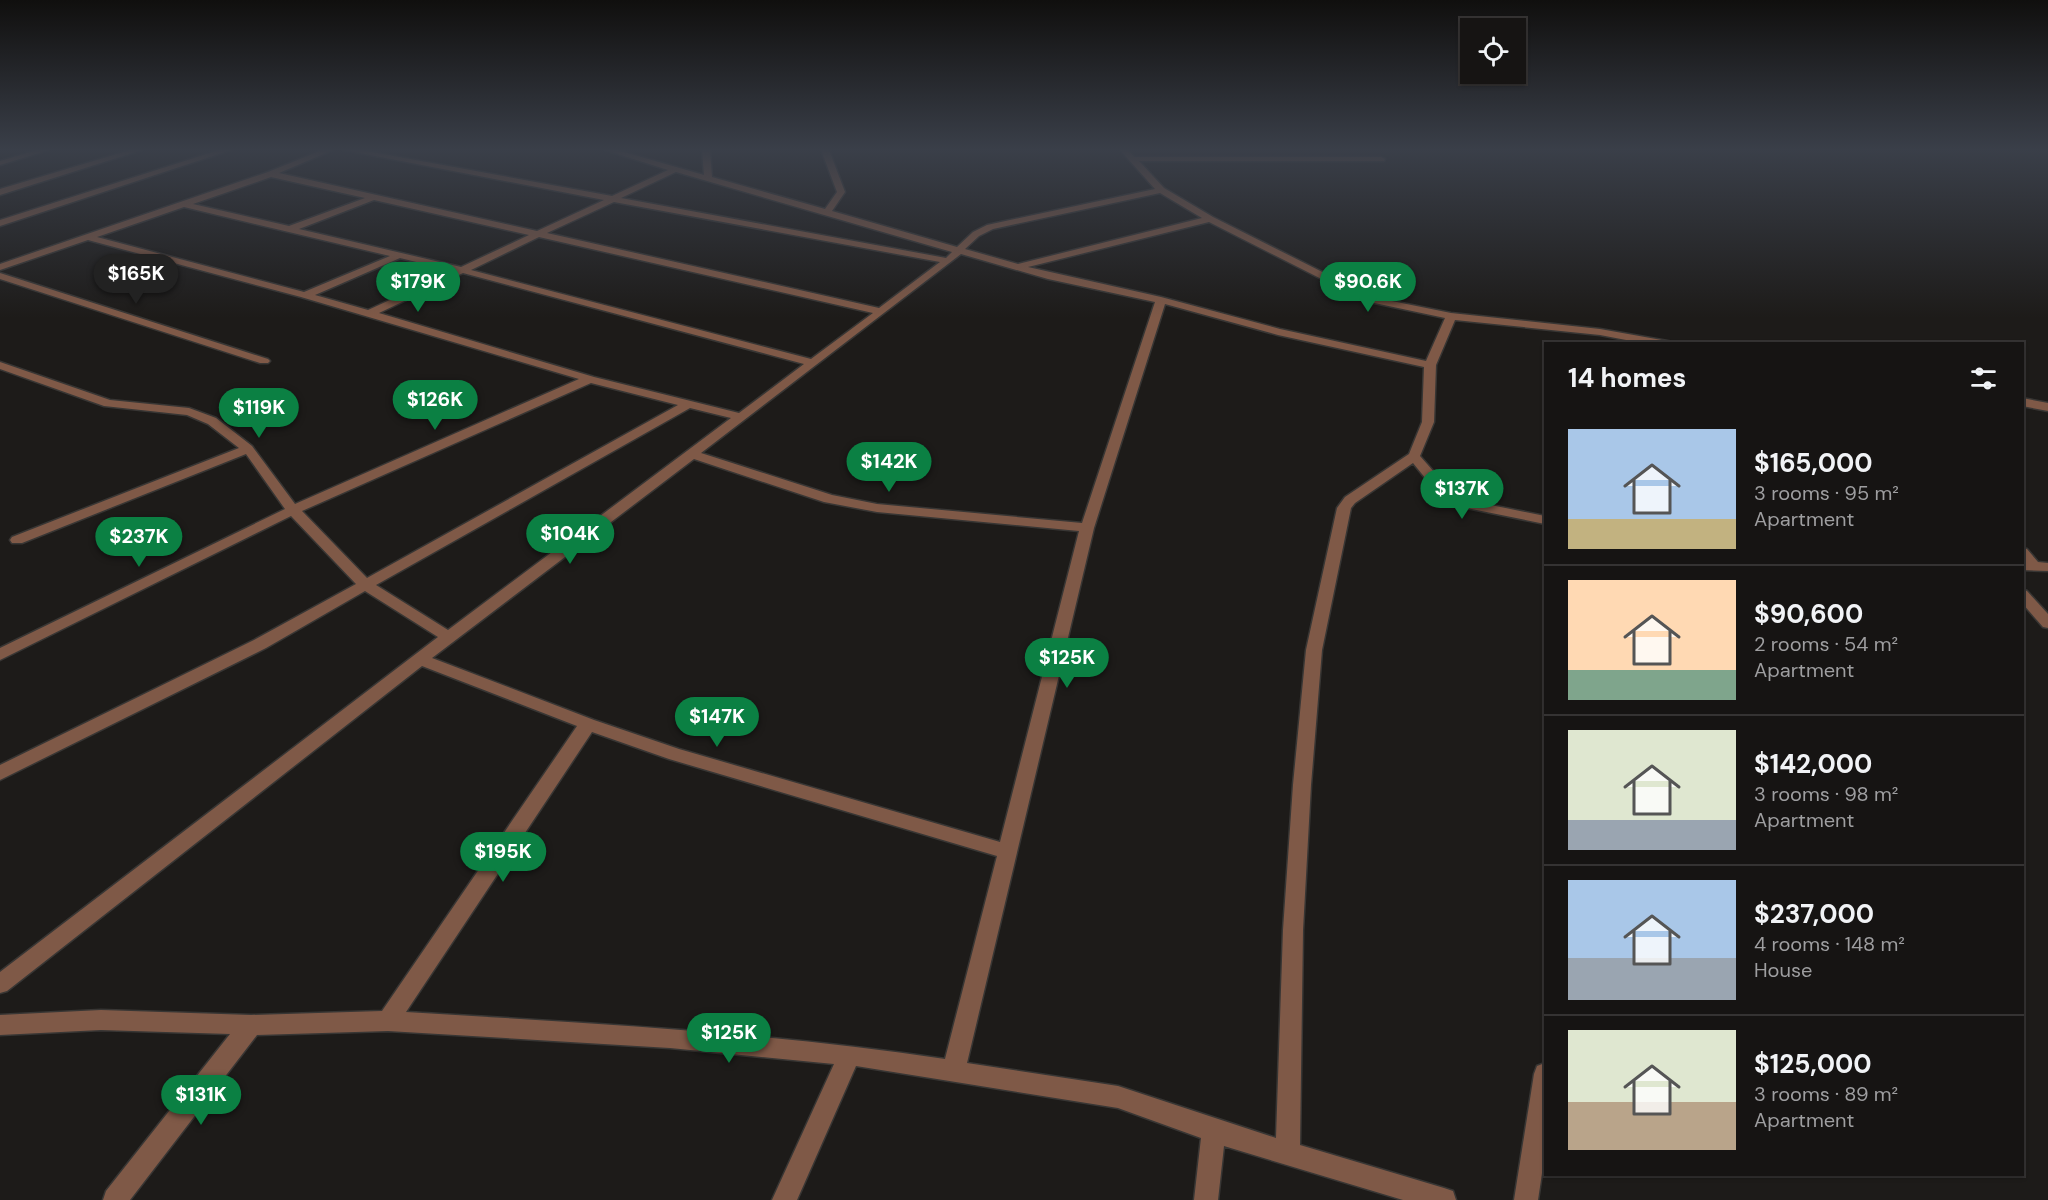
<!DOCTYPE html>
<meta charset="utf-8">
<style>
:root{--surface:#161413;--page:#232121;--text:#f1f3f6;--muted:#9e9ea0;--line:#353333;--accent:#0b8043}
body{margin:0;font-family:"DM Sans",sans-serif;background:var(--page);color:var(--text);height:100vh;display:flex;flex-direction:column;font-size:22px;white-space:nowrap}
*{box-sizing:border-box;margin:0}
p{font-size:20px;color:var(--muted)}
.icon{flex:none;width:33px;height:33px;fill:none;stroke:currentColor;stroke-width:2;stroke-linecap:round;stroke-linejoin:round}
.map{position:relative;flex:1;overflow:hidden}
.side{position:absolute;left:1544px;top:342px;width:480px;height:834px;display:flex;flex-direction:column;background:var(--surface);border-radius:0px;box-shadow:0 2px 4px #0004,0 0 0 2px var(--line)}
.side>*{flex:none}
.controls{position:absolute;left:1460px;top:18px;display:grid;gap:12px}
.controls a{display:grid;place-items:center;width:66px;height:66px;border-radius:0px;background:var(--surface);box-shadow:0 2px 4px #0004,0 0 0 2px var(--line);font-size:30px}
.price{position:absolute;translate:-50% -51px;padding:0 14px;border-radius:21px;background:var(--accent);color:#fff;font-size:20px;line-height:39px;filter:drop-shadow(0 2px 3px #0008)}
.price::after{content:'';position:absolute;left:50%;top:36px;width:18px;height:14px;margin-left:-9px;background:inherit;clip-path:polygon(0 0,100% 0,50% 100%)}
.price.on{background:#222;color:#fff}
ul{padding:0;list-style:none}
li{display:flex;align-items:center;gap:18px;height:150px;padding:0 24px}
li+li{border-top:2px solid var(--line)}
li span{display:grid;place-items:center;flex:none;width:168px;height:120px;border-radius:0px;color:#555}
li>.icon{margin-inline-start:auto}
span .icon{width:72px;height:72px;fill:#fffc;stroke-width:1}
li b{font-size:26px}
h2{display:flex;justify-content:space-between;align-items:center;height:72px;padding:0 24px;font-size:26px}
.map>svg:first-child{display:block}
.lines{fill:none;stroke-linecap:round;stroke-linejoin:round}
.street-casing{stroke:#383634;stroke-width:3}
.street{fill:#7f5947;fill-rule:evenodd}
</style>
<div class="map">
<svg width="2048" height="1200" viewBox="0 0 2048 1200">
<rect width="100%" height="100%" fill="#1d1b19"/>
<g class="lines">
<defs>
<g id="street">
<path d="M37 150H49L0 165V161Z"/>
<path d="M130 150H142L0 195V189Z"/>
<path d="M219 150H231L0 226V220Z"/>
<path d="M322 150H333L279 173 537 231 604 200 344 150H361L612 196 668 170 605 150H617L704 175 702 150H710L712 177 825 209 837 192 821 150H829L845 192 832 211 957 247 973 232 987 225 1155 189 1120 150H1128L1134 157H1381L1385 159 1384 161H1139L1164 188 1213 217 1372 297 1451 313 1600 329 1673 342 1674 344H1647L1600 335 1455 320 1436 365 1434 422 1420 456 1449 489 1461 499 1545 516V524L1452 505 1439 495 1413 463 1355 503 1351 508 1322 650 1311 785 1303 930 1300 1145 1444 1188 1453 1191 1456 1200H1403L1224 1146 1218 1200H1194L1201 1138 1118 1108 856 1066 797 1200H772L834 1064 670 1048 388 1031 257 1035 130 1200H103L106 1191 230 1034 101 1030 0 1035V1015L101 1010 251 1015 382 1011 577 726 422 666 7 991 0 993V972L438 637 365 591 266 648 0 780V765L254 640 356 584 291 516 0 660V648L285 509 246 454 22 543H12L10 540 12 537 239 448 208 424 187 415 104 406 0 369V362L110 400 189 408 216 418 252 446 295 504 579 379 301 297 88 240 0 270V264L268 172ZM676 172 952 252 946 258 621 198ZM271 177 365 198 289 226 193 204ZM1160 193 1202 218 1018 264 965 249 979 236 993 229ZM374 200 529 235 461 267 299 229ZM614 202 940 262 879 308 547 233ZM184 207 390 256 304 292 97 237ZM1209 222 1365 301 1445 318 1426 361 1280 329 1161 297 1028 267ZM539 237 873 313 811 359 471 270ZM961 254 1048 279 1155 302 1082 523 877 504 832 495 701 453ZM400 258 453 271 368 310 315 295ZM463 273 804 364 739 413 594 377 379 313ZM1165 304 1278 335 1424 367 1422 422 1409 454 1345 497 1337 508 1306 650 1293 785 1283 930 1276 1138 1118 1086 967 1063 1094 528ZM591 383 678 405 367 578 302 511ZM690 408 731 418 448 630 376 585ZM694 459 824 502 877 512 1079 531 1000 842 679 749 594 720 432 658ZM592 732 669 759 997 856 945 1059C766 1032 586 1023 406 1012Z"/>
<path d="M0 273 268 359 270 361 268 363H260L0 279Z"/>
<path d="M2022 398 2048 403V411L2022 406Z"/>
<path d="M2022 548 2027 549 2038 562 2048 563V571L2022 570Z"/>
<path d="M2022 589 2027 591 2048 614V628L2043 627 2022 603Z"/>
<path d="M1545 1063V1153L1538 1200H1514L1534 1074 1537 1066Z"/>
</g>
</defs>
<!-- street casing -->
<use href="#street" class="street-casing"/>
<!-- street -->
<use href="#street" class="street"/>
</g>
<!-- sky -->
<linearGradient id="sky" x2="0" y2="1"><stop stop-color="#100f0e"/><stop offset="0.47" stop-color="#3a3f49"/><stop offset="1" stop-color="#3a3f49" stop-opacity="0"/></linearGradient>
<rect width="2048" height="318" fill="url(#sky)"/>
</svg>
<div class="controls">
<a><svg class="icon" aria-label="locate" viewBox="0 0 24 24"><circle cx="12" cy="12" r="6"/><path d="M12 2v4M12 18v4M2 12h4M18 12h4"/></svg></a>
</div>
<b class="price on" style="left:136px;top:305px">$165K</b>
<b class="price" style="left:418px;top:313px">$179K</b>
<b class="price" style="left:1368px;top:313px">$90.6K</b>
<b class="price" style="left:435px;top:431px">$126K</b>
<b class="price" style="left:259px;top:439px">$119K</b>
<b class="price" style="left:889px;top:493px">$142K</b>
<b class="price" style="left:1462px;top:520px">$137K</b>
<b class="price" style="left:570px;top:565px">$104K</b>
<b class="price" style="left:139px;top:568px">$237K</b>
<b class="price" style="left:1067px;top:689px">$125K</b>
<b class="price" style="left:717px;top:748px">$147K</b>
<b class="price" style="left:503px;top:883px">$195K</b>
<b class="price" style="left:729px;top:1064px">$125K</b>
<b class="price" style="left:201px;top:1126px">$131K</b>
<section class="side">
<h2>14 homes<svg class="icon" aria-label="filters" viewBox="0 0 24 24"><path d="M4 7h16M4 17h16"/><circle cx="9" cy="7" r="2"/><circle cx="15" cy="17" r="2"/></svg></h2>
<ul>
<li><span style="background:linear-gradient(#a9c7e8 75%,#c2b280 0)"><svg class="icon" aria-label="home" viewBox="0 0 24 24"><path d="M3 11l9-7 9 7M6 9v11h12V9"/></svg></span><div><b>$165,000</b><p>3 rooms · 95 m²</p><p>Apartment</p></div></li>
<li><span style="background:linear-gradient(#ffd9b3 75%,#7fa58c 0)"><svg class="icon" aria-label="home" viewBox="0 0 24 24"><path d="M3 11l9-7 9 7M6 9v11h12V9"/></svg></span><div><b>$90,600</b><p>2 rooms · 54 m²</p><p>Apartment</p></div></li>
<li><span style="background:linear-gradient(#dfe7d0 75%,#9aa5b1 0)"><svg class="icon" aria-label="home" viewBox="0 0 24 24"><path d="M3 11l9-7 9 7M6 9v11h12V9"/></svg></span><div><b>$142,000</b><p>3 rooms · 98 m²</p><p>Apartment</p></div></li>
<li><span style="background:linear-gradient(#a9c7e8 65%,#9aa5b1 0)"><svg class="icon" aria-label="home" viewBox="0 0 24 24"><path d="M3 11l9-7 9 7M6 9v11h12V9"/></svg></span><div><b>$237,000</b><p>4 rooms · 148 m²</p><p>House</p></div></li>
<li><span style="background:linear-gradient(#dfe7d0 60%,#b9a48a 0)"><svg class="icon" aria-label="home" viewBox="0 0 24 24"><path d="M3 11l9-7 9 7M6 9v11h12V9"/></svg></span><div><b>$125,000</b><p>3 rooms · 89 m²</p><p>Apartment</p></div></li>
</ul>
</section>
</div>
